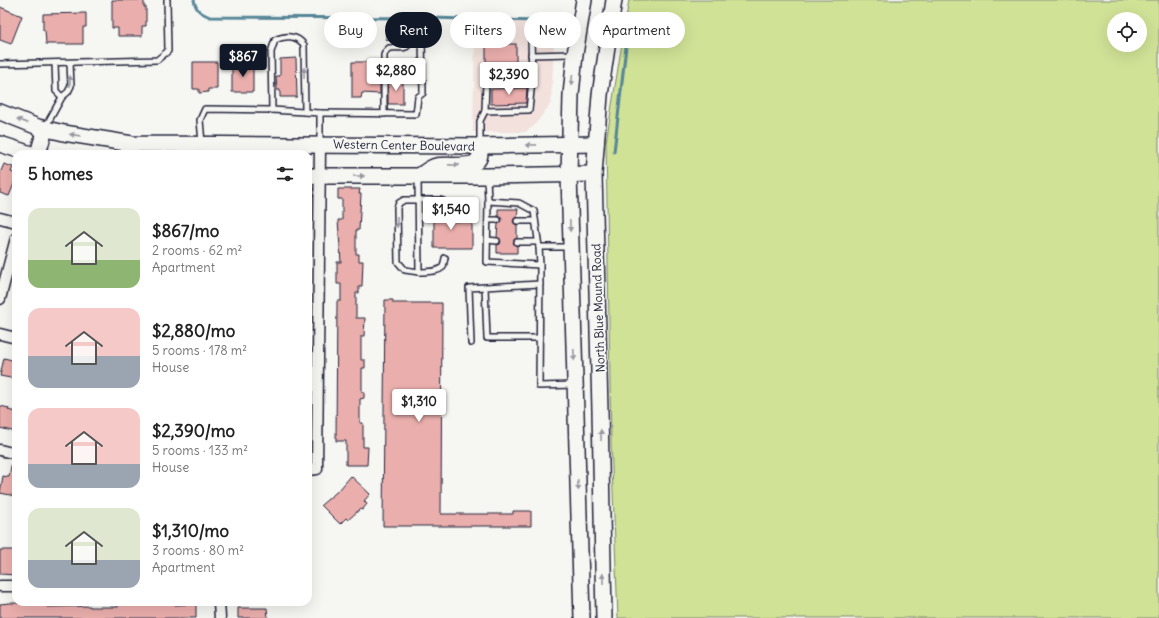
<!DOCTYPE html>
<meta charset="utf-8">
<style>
:root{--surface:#fff;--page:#f2f2f2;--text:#222;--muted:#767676;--accent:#111827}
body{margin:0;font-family:Delius,sans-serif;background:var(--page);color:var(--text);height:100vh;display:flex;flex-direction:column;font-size:15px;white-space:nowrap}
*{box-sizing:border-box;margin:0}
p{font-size:13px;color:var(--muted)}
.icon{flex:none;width:22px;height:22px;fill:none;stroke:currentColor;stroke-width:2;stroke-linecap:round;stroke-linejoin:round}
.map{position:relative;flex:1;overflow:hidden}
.panel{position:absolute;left:12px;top:150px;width:300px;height:456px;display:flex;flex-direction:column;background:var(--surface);border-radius:12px;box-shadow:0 4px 16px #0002}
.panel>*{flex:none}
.hud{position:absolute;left:324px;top:12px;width:380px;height:36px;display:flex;gap:8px}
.buttons{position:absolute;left:1107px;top:12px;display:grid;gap:8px}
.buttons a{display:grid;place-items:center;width:40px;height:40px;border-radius:50%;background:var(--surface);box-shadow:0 4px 16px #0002;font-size:20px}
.price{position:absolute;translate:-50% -34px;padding:0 9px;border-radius:4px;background:#fff;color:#222;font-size:13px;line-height:26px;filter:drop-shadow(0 1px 2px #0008)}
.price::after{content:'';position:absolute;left:50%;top:24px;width:12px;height:9px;margin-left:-6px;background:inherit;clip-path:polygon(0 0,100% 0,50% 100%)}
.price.on{background:var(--accent);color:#fff}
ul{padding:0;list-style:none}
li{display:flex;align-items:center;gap:12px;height:100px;padding:0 16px}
li span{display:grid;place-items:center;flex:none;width:112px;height:80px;border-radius:12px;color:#555}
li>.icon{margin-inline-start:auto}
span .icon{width:48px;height:48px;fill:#fffc;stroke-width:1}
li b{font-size:17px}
h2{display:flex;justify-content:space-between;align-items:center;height:48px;padding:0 16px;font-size:17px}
.tag{padding:0 14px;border-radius:18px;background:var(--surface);box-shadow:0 4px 16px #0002;font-size:14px;line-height:36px}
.tag.on{background:var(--accent);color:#fff}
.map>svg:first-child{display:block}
.built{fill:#f2e1dd}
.green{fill:#d0e296;stroke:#798268;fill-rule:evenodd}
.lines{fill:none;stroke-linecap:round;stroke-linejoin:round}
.stream{stroke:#568697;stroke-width:3}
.building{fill:#eaafad;stroke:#22223b}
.service-casing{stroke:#22223b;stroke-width:8}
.minor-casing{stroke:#22223b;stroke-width:13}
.secondary-casing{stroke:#22223b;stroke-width:18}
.service{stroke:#f6f6f2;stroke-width:5}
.minor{stroke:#f6f6f2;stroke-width:10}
.secondary{stroke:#f6f6f2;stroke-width:15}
.oneway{fill:#9797a0}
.labels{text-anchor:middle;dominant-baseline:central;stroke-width:4;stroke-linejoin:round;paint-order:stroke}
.street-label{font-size:12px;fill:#22223b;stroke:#f6f6f2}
</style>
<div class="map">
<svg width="1159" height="618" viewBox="0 0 1159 618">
<rect width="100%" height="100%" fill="#f6f6f2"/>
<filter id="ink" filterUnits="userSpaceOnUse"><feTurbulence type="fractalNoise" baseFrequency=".025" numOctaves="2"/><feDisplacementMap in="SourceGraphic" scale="8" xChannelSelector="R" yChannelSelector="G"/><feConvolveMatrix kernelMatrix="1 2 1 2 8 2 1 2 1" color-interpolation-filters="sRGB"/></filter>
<g filter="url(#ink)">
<!-- built -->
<path class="built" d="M541 20 555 27 551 103 534 126 525 132H473L475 21Z"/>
<!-- green -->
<path class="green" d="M629 0H1159V618H618L611 442 606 142ZM1114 19H1140V45H1114Z"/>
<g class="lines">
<!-- stream -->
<g class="stream">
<path d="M194 0C196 11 201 13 210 17L432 18 568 22"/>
<path d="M614 152 628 29 622 28"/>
</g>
</g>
<!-- building -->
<g class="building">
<path d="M112 0H144V7H146V26H142V36H118V28H112Z"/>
<path d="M0 7 22 16 11 44 0 40Z"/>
<path d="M86 13V27H83V44H46L45 30H43V14Z"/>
<rect x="486" y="44" width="30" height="18"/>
<path d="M296 58 297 97H280V90H277L276 76H280V59Z"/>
<path d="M193 62H217V89H208V92L199 93V89H193Z"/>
<path d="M352 62H377V80H380V94L362 93 361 98H352Z"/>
<path d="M253 64V92H232V65Z"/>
<rect x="388" y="81" width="15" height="23"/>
<path d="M527 88 526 103 491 104V89Z"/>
<path d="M4 164 13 167 11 172 16 174V179L9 196 0 193V173Z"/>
<path d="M338 189H360L359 194H361L359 230H356V254H359V261H363L362 286H359V293H356V318H365L364 336H361V360H365V368H362V392H364V398L360 399V423H363V447H368L367 465H346V441H336L337 301H341V284H337V262H341L338 220H342V199H338Z"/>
<path d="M434 206H441L442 209H449V221H472V248H434Z"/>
<path d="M498 209H518L517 217 515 218 513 221 514 223 517 225V238L513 242 514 244 517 246V253H497V245L500 244 501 241 497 237 498 224 500 223 502 220 501 218 498 216Z"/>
<path d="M385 300H393V303H442L441 514H513V511H531V526H383Z"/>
<path d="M4 358 16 361V379L0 376Z"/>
<path d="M0 406 9 408 8 410 16 412V432L0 428Z"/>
<path d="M12 461 16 462 15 496 0 493 3 476 9 477Z"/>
<path d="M351 476 370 494 364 501 367 504 362 510 360 509 348 520 346 518 340 524 321 505 340 489Z"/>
<path d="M0 550H16V575L0 574Z"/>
<path d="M138 602H175V605L196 604V618H0V604L9 603H47V607L90 606V607H118V604H138Z"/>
<path d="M238 608H267L268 618H238Z"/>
</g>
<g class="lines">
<defs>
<g id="service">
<path d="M531 55 572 54"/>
<path d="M55 63 56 91 62 97"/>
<path d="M0 64 157 60 168 51 167 0"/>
<path d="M272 110 271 52 275 40C285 35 297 35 304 45L305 112"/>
<path d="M485 111 486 82 532 81"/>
<path d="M320 113 416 114 418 97 423 93 422 37H389"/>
<path d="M384 114V55L386 51 389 48C400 46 409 53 411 37"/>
<path d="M46 126 62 97 68 92 71 86 70 63"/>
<path d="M202 143 200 120 205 109 272 110 320 113V143"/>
<path d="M480 145V121L485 111 529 110 532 81 531 36"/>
<path d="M418 177 419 272C428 271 436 273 443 267L445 258"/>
<path d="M487 177 488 201 519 203 534 211 539 247 540 265 487 262 488 201"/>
<path d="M488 220H498"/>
<path d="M517 221H535"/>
<path d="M487 240 497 241"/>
<path d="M517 242H538"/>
<path d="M539 247H570"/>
<path d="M540 265 539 386 574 385"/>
<path d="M419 272 405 270 398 262 397 208 399 203 404 200H439L443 201 445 205"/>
<path d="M540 338H487L485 287 540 284"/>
<path d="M471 343 469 288 485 287"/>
</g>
<g id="minor">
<path d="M0 218 16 222"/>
<path d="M0 299 16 238"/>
<path d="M0 334 16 338"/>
<path d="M0 450 16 454"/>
<path d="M308 470 317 469 320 144"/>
<path d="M0 586H16"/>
<path d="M219 602 220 618"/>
</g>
<g id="secondary">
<path d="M0 112 38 127 64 133 132 144 480 146 596 144"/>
<path d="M0 144 31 154"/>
<path d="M38 154 45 129"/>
<path d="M422 174C427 171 431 167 436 166 446 164 471 168 477 161 481 157 480 151 480 146"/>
<path d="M308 176H487L594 174"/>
<path d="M582 618 569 175 571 95 575 54 584 0"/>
<path d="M604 618 600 410 594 174 600 95 614 0"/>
</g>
</defs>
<!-- service casing -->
<use href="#service" class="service-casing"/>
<!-- minor casing -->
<use href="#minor" class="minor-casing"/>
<!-- secondary casing -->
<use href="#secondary" class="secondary-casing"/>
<!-- service -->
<use href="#service" class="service"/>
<!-- minor -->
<use href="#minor" class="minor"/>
<!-- secondary -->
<use href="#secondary" class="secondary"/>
</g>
<!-- one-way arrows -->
<defs><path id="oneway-solid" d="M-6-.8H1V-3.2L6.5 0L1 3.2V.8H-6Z"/></defs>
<g class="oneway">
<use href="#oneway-solid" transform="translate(304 73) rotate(-90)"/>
<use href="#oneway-solid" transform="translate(572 80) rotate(95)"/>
<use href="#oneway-solid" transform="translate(70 81) rotate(-88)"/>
<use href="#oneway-solid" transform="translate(22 121) rotate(-158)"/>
<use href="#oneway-solid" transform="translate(75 135) rotate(-171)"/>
<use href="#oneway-solid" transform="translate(531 145) rotate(179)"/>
<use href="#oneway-solid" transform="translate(454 165) rotate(1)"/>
<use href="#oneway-solid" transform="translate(359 176)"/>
<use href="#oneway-solid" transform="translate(397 222) rotate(90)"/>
<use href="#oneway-solid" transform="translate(570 226) rotate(88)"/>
<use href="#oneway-solid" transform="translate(574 355) rotate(88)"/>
<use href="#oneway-solid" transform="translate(601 435) rotate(-91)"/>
<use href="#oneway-solid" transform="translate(578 485) rotate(87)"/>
<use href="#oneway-solid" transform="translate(603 579) rotate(-91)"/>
</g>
</g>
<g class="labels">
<!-- street labels -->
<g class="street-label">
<text transform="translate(404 145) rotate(1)">Western Center Boulevard</text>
<text transform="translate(598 308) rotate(-92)">North Blue Mound Road</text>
</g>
</g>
</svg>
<div class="buttons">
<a><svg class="icon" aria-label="locate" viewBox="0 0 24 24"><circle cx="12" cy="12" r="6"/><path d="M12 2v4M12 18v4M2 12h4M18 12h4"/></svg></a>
</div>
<b class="price on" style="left:243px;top:78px">$867</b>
<b class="price" style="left:396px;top:92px">$2,880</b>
<b class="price" style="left:509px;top:96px">$2,390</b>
<b class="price" style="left:451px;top:231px">$1,540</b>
<b class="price" style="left:419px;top:423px">$1,310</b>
<div class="hud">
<a class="tag">Buy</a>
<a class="tag on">Rent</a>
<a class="tag">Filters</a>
<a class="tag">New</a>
<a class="tag">Apartment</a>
</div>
<section class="panel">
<h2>5 homes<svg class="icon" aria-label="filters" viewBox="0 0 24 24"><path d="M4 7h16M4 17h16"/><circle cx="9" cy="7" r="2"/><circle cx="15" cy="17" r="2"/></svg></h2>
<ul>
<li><span style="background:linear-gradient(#dfe7d0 65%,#8fb573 0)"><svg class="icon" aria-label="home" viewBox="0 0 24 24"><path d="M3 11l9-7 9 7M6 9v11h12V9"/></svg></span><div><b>$867/mo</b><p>2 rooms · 62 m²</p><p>Apartment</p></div></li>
<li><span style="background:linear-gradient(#f6c9c9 60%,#9aa5b1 0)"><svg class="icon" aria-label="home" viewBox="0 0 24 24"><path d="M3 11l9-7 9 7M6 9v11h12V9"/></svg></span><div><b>$2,880/mo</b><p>5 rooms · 178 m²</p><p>House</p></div></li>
<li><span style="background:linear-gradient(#f6c9c9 70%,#9aa5b1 0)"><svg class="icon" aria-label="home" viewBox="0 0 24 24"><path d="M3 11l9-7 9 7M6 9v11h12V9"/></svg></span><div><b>$2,390/mo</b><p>5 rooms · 133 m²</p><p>House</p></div></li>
<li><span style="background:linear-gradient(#dfe7d0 65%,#9aa5b1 0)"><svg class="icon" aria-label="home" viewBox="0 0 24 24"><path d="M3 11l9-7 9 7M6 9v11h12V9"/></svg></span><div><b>$1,310/mo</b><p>3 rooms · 80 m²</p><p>Apartment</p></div></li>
</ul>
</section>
</div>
